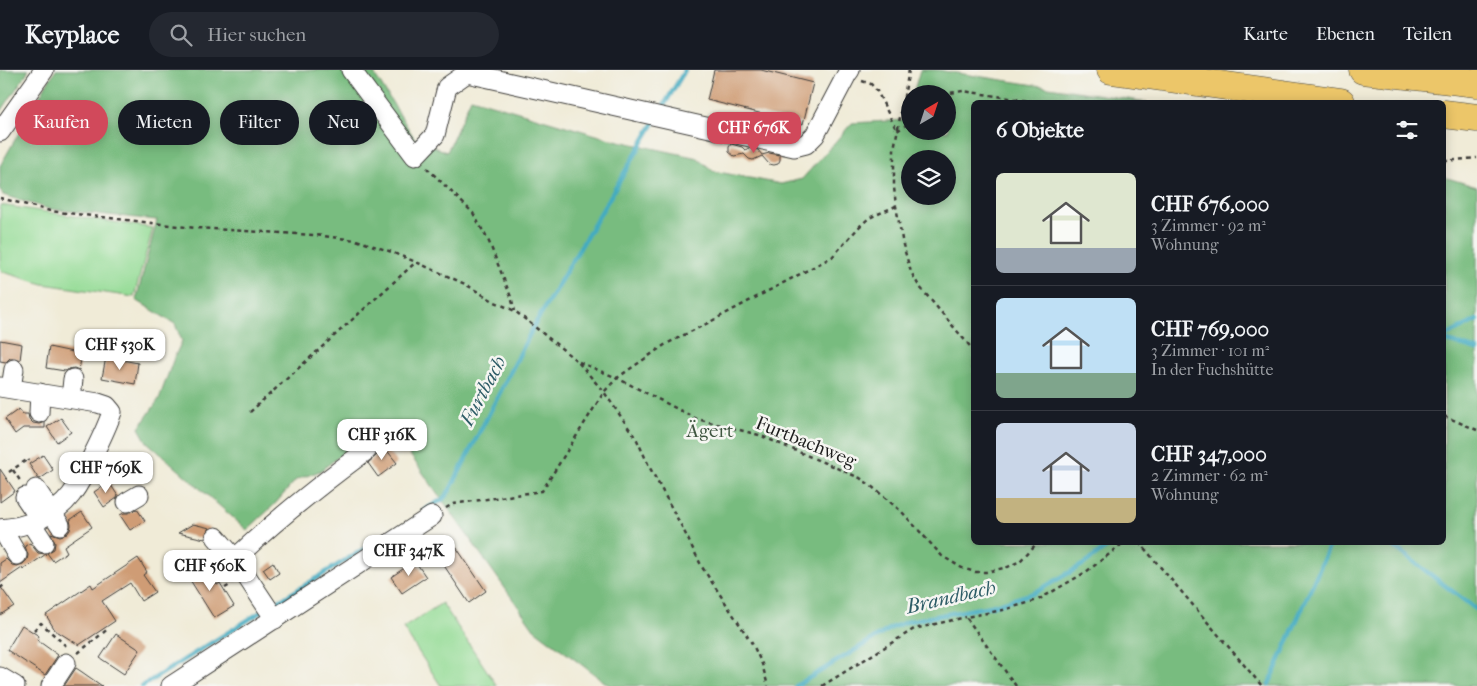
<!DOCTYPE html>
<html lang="de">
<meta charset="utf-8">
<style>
:root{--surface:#171b24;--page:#242831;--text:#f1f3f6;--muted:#9ea1a6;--line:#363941;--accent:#d1495b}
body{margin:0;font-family:"IM FELL French Canon",serif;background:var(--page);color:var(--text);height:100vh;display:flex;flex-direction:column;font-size:19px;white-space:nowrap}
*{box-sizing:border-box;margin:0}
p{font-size:16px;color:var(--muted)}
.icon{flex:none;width:28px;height:28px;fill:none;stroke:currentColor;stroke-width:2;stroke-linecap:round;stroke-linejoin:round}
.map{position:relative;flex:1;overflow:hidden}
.details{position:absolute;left:971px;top:30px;width:475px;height:445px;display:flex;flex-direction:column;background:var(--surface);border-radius:8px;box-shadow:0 2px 12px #0003}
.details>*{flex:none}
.hud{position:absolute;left:15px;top:30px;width:475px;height:45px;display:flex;gap:10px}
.needle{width:32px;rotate:39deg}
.tools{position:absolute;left:901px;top:15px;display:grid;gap:10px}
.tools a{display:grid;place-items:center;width:55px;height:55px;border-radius:50%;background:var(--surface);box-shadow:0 2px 12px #0003;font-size:25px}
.price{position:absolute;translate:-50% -42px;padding:0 11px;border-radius:10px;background:#fff;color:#222;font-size:16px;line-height:32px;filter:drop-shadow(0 1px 2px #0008)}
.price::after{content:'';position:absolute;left:50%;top:30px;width:15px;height:11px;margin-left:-8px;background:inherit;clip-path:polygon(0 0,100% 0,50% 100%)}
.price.active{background:var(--accent);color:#fff}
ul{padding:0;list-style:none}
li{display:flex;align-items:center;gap:15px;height:125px;padding:0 25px}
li+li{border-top:1px solid var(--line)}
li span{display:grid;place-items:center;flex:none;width:140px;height:100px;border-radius:8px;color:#555}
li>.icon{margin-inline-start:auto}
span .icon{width:60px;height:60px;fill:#fffc;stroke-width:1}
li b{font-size:21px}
h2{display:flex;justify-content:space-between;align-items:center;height:60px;padding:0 25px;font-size:21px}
.chip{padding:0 18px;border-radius:22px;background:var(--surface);box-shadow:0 2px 12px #0003;font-size:18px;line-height:45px}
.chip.active{background:var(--accent);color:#fff}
header{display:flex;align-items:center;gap:30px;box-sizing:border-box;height:70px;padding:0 25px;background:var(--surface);border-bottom:1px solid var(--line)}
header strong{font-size:24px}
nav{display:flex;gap:28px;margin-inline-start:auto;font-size:18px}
.search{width:350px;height:45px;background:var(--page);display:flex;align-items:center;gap:12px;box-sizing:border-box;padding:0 18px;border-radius:28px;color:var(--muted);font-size:19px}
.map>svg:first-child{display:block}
.green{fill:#95dc96;stroke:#587c59}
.forest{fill:#78bc7f;stroke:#4a6c4e;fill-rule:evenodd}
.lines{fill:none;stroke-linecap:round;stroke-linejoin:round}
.stream{stroke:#42abc1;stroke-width:4.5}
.building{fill:#cf9c74}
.minor-casing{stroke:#3c3b38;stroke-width:21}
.highway-casing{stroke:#3c3b38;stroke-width:29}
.path{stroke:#3c3b38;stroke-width:2.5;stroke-dasharray:4 4;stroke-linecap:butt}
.minor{stroke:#fff;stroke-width:19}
.highway{stroke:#ecc669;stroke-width:28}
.labels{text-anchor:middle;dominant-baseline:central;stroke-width:5;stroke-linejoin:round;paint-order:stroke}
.park-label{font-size:19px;fill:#405641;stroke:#f6f6f2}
.street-label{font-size:19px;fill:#1c1c1c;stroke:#f6f6f2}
.water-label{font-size:20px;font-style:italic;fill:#2d5c66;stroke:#f6f6f2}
</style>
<header>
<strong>Keyplace</strong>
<div class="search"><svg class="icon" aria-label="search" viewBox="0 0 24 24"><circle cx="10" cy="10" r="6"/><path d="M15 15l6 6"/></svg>Hier suchen</div>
<nav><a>Karte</a><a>Ebenen</a><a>Teilen</a></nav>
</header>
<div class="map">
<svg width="1477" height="616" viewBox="0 0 1477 616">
<rect width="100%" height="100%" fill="#f6f6f2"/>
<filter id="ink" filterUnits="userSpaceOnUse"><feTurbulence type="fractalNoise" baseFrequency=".02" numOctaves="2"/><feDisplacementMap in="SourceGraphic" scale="10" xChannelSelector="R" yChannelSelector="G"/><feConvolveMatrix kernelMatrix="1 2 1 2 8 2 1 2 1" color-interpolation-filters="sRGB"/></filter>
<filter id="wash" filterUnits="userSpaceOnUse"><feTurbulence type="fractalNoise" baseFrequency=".0096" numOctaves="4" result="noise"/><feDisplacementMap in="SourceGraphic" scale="20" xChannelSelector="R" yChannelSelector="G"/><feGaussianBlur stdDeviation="1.12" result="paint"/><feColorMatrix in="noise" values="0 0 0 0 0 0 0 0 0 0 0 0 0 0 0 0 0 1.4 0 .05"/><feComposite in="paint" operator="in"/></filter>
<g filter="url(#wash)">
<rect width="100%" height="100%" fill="#f0ebd7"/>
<!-- green -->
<g class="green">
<path d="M0 135 153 158 134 227 43 214 3 202 0 198Z"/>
<path d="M442 533 497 616H441L403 558Z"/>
</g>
<!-- forest -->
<g class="forest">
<path d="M0 0H29L0 43Z"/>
<path d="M56 0H372L415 69 447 82 471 28 610 69 698 88 713 101 781 114 802 109 852 53 905 50 910 34V61H948V24H913L920 0H937L1147 32H974V472H1444V107L1477 117V616H610L534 559 386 351 320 401 296 410 274 435 247 460 147 372 139 358 159 329 174 288 182 271 175 254 136 230 157 150 49 139 3 125 0 119V96L48 12ZM910 89H948V126H910Z"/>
</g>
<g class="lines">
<!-- stream -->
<g class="stream">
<path d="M660 42 685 0"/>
<path d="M1444 267 1477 250"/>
<path d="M1444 270 1477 280"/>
<path d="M425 440 443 429 450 420 535 254 655 51"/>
<path d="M1388 472 1477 540"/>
<path d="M273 535 396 459"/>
<path d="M1269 614 1331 472"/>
<path d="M142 616 264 540"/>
<path d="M796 616 893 557 909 551 991 536 1034 523 1084 494 1114 472"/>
</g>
</g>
<g id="blocks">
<!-- building -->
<g class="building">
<path d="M714 0H761L813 13 803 54 707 30Z"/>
<path d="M731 74 742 77 745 80 749 78 758 80 762 85 769 83 780 85V90L778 94 774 95 769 94 762 86 753 90 749 89 744 84 734 86 729 82V77Z"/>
<path d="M0 270 22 274 20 290 15 288H10L6 292 0 291Z"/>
<path d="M49 277 82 284 79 300 74 298 69 299 65 301 46 298Z"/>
<path d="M106 287 138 293 135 314 102 308Z"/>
<path d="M19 339 23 344H28L29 349 33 353 39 354 45 352V358H23L15 364 5 349Z"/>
<path d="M61 348 71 362 57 372 47 357Z"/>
<path d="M381 373 397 393 378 407 368 393 377 385 378 379 377 376Z"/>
<path d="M43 385 53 400 40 409 38 408 29 394Z"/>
<path d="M0 399 15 421 0 432Z"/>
<path d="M109 412 118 426 117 428 104 437 94 422Z"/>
<path d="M137 439 145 451 130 460 120 445 124 443H128Z"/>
<path d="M82 442 92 457 64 476 67 482 53 491 47 483 54 479 55 473 51 463 60 466 67 464 70 460 71 455 70 450Z"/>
<path d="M193 454 210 458 206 463 205 469 178 463Z"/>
<path d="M30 473 38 483 46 484 23 500 22 498 0 513V493L6 489 12 495 17 496 23 494 27 490 28 485 25 476Z"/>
<path d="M456 477 486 521 469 533 439 488Z"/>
<path d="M138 488 147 502 143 505 155 522 141 531 130 513 102 531 115 551 79 575 55 560 46 545 91 514 93 518Z"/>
<path d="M415 491 426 507 402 523 391 507Z"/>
<path d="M273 492 279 503 270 509 263 499Z"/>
<path d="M204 495 217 515 220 513 234 536 214 548 187 505Z"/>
<path d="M0 516 14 536 0 545Z"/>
<path d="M22 555 39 566 37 570 58 585 45 605 7 580Z"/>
<path d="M116 564 140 580 124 604 100 588Z"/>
<path d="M76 598 82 602 102 616H64Z"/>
</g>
</g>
</g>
<g filter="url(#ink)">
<use href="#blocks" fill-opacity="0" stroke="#3c3b38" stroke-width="1"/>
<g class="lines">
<defs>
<g id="minor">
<path d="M351 0 415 86 435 65 447 17 467 3"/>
<path d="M467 0V3L794 77 806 74 815 65 847 4 850 0"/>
<path d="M0 62 44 0"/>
<path d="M0 317 98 333 107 336 112 342C107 357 100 371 93 385 87 399 80 413 71 425 54 447 26 457 0 459"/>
<path d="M11 318 14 299"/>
<path d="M71 328 73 309"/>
<path d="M39 343 40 323"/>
<path d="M36 419 60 455"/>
<path d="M25 427 40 449"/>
<path d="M127 432 139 425"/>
<path d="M31 453 44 473"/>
<path d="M2 459 17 485"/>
<path d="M216 467 235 489 275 549"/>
<path d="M235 489C276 449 321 414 367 380"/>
<path d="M0 607 15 616"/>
<path d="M51 616 66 593"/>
<path d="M171 616 432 446"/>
</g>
<g id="highway">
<path d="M1111 0 1341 32"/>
<path d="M1363 0 1477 13"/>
<path d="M1444 44 1477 48"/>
</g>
</defs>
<!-- minor casing -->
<use href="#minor" class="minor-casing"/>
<!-- highway casing -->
<use href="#highway" class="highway-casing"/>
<!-- path -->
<g class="path">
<path d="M909 0 894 79V117L896 136 903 175 911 202 919 216 974 281"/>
<path d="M862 11 871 14 877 21 897 61 906 55 910 50"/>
<path d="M943 24 963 21 1036 32"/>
<path d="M1444 91 1477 88"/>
<path d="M427 98 473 143 489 172 511 227 515 241"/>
<path d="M0 128 50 141 195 158 315 165 356 170 389 181 416 192 465 214 495 232 515 241 577 291 604 322 637 370 650 398 682 457 702 497 753 575 762 594 768 616"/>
<path d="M579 292 617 308 666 274 706 254 832 187 860 156 869 148 896 136"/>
<path d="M250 342 416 192"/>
<path d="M1444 346 1477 360"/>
<path d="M13 400 21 412"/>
<path d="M9 402 28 389 29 391"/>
<path d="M446 438 453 434 542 421 604 322 617 308 697 349 759 365 860 408 870 415 902 442 942 486 962 498 975 502H986L1008 497 1020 491 1038 472"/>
<path d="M1139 472 1262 616"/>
<path d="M217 511 225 505"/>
<path d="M0 518 6 514"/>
<path d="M225 518 232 514"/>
<path d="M34 560 41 553 66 576"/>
<path d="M78 583 109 558"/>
<path d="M822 616 914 559 966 547"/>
<path d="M1016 616 966 547 1003 540 1038 530 1086 502 1125 472"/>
</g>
<!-- minor -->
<use href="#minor" class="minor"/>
<!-- highway -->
<use href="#highway" class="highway"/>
</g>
</g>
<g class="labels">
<!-- park labels -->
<g class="park-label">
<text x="710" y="361">Ägert</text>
</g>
<!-- street labels -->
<g class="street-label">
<text transform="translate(806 372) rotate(22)">Furtbachweg</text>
</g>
<!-- water labels -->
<g class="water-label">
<text transform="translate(483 321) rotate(-62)">Furtbach</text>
<text transform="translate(951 527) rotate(-13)">Brandbach</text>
</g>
</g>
</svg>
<div class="tools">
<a><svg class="needle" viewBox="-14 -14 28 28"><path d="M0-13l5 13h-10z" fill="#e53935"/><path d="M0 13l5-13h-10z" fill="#9ea1a6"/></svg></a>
<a><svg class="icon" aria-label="layers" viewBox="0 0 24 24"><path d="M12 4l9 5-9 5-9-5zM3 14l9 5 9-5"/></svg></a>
</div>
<b class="price active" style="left:754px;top:84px">CHF 676K</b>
<b class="price" style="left:120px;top:301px">CHF 530K</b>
<b class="price" style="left:382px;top:391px">CHF 316K</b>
<b class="price" style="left:106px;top:424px">CHF 769K</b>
<b class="price" style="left:409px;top:507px">CHF 347K</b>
<b class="price" style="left:210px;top:522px">CHF 560K</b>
<div class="hud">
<a class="chip active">Kaufen</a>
<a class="chip">Mieten</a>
<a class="chip">Filter</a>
<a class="chip">Neu</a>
</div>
<section class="details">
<h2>6 Objekte<svg class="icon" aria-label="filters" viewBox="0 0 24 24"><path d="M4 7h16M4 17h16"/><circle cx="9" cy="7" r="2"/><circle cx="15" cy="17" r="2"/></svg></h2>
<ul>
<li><span style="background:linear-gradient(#dfe7d0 75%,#9aa5b1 0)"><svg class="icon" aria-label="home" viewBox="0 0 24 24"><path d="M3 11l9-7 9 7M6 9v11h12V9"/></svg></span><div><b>CHF 676,000</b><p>3 Zimmer · 92 m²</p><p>Wohnung</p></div></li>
<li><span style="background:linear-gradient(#bfe0f5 75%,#7fa58c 0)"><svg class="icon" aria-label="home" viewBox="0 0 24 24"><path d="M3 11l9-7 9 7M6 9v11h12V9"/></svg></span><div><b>CHF 769,000</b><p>3 Zimmer · 101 m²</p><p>In der Fuchshütte</p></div></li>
<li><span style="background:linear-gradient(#c9d6e8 75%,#c2b280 0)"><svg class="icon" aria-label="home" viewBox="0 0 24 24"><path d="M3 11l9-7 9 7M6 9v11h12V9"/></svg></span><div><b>CHF 347,000</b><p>2 Zimmer · 62 m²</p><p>Wohnung</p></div></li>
</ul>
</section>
</div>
